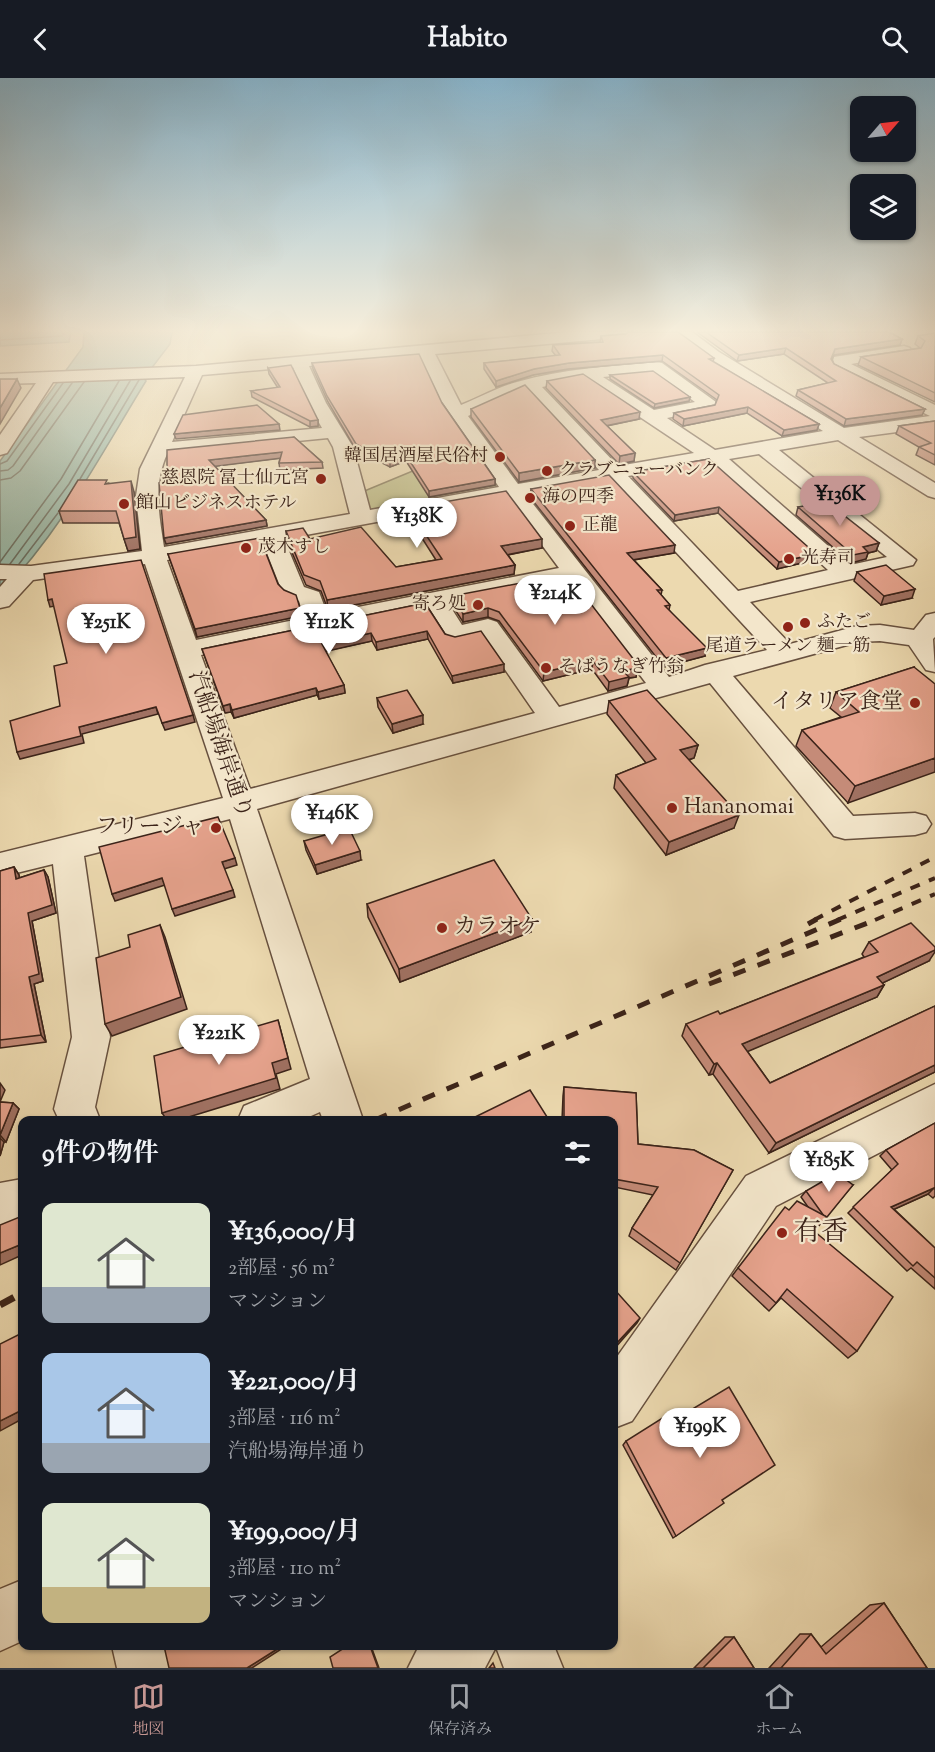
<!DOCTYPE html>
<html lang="ja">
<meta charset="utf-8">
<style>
:root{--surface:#171b24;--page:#242831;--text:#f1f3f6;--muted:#9ea1a6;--line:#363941;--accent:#c59692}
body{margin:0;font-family:"Sorts Mill Goudy","Noto Serif JP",serif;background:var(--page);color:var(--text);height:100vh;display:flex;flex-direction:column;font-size:22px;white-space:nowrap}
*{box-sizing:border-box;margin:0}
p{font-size:20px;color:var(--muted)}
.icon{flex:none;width:33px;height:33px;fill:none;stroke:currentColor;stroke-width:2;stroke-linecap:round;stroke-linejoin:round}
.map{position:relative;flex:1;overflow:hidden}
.sheet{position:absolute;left:18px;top:1038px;width:600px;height:534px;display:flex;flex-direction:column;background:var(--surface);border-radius:12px;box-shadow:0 2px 4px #0004}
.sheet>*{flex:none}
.needle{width:39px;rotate:62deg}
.fabs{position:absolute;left:850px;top:18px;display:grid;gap:12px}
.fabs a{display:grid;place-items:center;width:66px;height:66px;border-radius:12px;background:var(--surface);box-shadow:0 2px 4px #0004;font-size:30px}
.price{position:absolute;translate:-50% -51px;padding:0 14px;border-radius:21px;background:#fff;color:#222;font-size:20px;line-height:39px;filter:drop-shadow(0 2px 3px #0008)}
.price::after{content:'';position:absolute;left:50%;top:36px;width:18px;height:14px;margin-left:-9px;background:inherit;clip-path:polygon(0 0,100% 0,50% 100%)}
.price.selected{background:var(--accent);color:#111}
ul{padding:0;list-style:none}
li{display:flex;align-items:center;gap:18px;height:150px;padding:0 24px}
li span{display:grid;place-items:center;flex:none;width:168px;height:120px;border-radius:12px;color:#555}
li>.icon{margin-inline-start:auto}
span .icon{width:72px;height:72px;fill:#fffc;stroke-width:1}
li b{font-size:26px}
h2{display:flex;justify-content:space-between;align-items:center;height:72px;padding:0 24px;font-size:26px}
header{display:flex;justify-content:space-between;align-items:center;height:78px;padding:0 24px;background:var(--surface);font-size:27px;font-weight:800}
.menu{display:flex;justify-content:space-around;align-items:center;height:84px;border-top:2px solid var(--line);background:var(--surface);font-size:16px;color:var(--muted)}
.menu a{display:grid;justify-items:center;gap:3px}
.menu .selected{color:var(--accent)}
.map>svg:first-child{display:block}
.green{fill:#bfbd86;stroke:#7d7050;stroke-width:1.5}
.water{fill:#99baaa;stroke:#737e70;stroke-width:1.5}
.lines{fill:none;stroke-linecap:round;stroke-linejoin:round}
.shore{stroke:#6a6e62;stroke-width:1.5}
.minor-casing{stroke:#67503e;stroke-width:3}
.minor{fill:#f3e6cb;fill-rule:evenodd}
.rail-far2{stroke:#3b2319;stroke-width:4;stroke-dasharray:10 10;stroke-linecap:butt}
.rail-far1{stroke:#3b2319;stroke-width:5;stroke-dasharray:13 13;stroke-linecap:butt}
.rail{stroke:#3b2319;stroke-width:7;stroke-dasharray:16 16;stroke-linecap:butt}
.wall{fill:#c58b78;stroke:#3b2319;stroke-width:1.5}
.shaded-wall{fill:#a07162;stroke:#3b2319;stroke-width:1.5}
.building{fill:#e5a28c;stroke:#3b2319;stroke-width:1.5}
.poi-dot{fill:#8f2418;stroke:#f3e6cb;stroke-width:2}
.labels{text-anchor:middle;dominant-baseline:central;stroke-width:4.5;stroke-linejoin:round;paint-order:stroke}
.far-poi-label{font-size:18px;fill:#3b2319;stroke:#f3e6cb;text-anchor:start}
.poi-label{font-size:22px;fill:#3b2319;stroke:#f3e6cb;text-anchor:end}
.street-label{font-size:22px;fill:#3b2319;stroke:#f3e6cb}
.near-poi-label{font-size:27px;fill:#3b2319;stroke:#f3e6cb;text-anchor:start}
</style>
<header><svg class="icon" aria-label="back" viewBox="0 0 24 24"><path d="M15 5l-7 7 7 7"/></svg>Habito<svg class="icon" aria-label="search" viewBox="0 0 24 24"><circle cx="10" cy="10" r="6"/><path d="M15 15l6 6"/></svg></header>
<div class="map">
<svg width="935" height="1590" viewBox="0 0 935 1590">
<rect width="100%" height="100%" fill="#ecd9af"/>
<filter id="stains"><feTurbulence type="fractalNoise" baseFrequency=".00333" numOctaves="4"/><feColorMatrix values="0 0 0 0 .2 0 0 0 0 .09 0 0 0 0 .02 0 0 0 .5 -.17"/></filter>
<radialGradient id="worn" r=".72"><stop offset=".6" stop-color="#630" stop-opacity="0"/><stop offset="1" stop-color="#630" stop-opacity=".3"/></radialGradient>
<!-- green -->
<path class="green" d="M473 368 500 410 367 437 362 414Z"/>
<!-- water -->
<g class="water">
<path d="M0 254H71L69 264 0 268Z"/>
<path d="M84 254H172L170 266 144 300 146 303C101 376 61 454 0 516V383L83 269Z"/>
</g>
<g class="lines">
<!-- shore -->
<g class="shore">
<path d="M0 262 62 258 65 254"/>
<path d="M0 386 7 383 63 305"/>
<path d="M0 393 8 392 13 388 72 305"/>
<path d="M80 401 139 302"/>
<path d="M0 402 11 400 20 393 84 304"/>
<path d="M0 484 61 401 119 303"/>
<path d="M10 486 69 406 130 303"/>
<path d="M19 486 58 435"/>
</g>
<defs>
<g id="minor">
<path d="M569 254H633L625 259 435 276 461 327C479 320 498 309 517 304 562 291 610 288 656 284L662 285 716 324 713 331 667 340 715 372 823 353 707 280 673 254H692L719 274 844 350 930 338 834 291 832 287 834 279 840 278 904 268 910 270 912 273 910 276 851 286 935 327V349L859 359 935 405V420L928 418 838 362 779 372 916 482 913 487 750 524 790 566 857 548 880 547 914 552 926 537 935 535V559L933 561 935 594 926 592 909 567 880 563 858 564 733 598 853 738 915 735 926 738 931 746 926 754 915 757 845 761 834 758 710 605 257 731 363 1042H323L320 1034 302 1042H238L244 1028 310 1001 230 741 84 778 110 959 95 1029 100 1042H59L54 1031 72 959 53 786 0 799V775L223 720 145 486 33 502 9 528 0 530V509L7 501H0V487L31 488 142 473 136 418 140 391 185 299 53 304 7 375 0 377V357L36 305 0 306V296L196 288ZM420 278 444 329 499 409 370 432 353 369 326 325 309 288ZM293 289 308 325 322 350 172 364 202 297ZM653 294 695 324 654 332 603 299ZM583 301 694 375 618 388 542 309ZM525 312 599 392 518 406 468 338ZM328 360 333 369 350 436 164 469C159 436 153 407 167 376ZM759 376 887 479 850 487 729 381ZM708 385 712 387 828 492 738 513 628 398ZM609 402 767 572 705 587 669 599 526 417ZM507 420 559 490 327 535 319 514 304 509 284 461ZM263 465 282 513 286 518 299 523 304 540 196 562 167 482ZM568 502 646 605 559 629 497 544 488 541 462 547 448 525ZM426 530 446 561 455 564 482 558 535 635 250 711 201 577Z"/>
<path d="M935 1006V1046L776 1128 632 1343 614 1350V1283L746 1098Z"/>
<path d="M22 1101V1145L0 1149V1105Z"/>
<path d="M22 1502V1563L0 1573V1511Z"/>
<path d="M112 1568H170L175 1590H117Z"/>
<path d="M419 1568H554L563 1590H504L496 1569 485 1590H408Z"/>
</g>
</defs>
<!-- minor casing -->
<use href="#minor" class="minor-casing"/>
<!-- minor -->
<use href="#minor" class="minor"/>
<!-- rail-far2 -->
<g class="rail-far2">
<path d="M814 842 935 779"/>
<path d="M837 842 935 800"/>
<path d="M875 842 935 816"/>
</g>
<!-- rail-far1 -->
<g class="rail-far1">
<path d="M808 846 817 841"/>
<path d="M709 906 878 841"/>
<path d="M375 1042 841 841"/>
</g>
<!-- rail -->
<path class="rail" d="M0 1227 22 1215"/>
</g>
<!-- wall -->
<g class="wall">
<path d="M697 254H889L902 261 900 267 834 277 832 281 834 286 925 331 922 337 844 348 796 318 798 312 828 305 784 276 737 283Z"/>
<path d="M935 255V324L858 287 861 279 920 270 915 266 918 258Z"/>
<path d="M626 256 714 280 713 284 819 346 817 352 782 358 747 335 683 348 673 341 674 335 715 327 717 322 662 283 568 291 533 297 496 309 484 291V285L556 278 552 273 553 267 600 264 601 258Z"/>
<path d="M312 285 442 325 495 401V407L429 419 406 383 390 389 356 372 328 324 313 291Z"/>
<path d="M268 290 318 342V348L310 349 252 319 251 313 278 310 269 296Z"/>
<path d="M610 297 690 319 689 323 654 330 610 301Z"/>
<path d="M547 303 639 341 607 348 635 375 634 383 619 386 546 310Z"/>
<path d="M471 331 595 382V390L519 404 471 339Z"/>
<path d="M935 343V387L916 377 919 369 896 356 899 348Z"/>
<path d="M294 359 322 384 323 390 280 392 279 385 280 380 214 388 266 442 267 448 166 466 164 460 167 404Z"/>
<path d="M709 381 814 482 777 491 718 435 674 443 633 400V394Z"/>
<path d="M108 405 134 414 140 471 128 473 119 445H63L59 433Z"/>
<path d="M531 411 674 475 634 482 662 512 661 517 670 527 669 532 705 578 664 589 530 419Z"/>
<path d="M438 425 542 470 508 477 515 487 514 496 328 532 321 513 306 507 287 463 286 453 396 489 436 482 420 457V448L444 443 438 435Z"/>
<path d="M798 429 879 465 876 473 868 475 866 481 851 485 796 437Z"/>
<path d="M168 476 278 506 301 538 197 559Z"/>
<path d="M857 494 912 520 881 527 854 503Z"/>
<path d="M532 512 638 587 636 599 629 600 627 608 608 613 592 591 543 603 499 543 488 539 463 544 452 527V518Z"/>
<path d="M425 525 445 556 504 594 453 605 428 561 377 572 372 563 325 573 344 607 345 615 319 621 317 617 234 640 231 634 225 635 202 571Z"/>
<path d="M914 589 848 725 796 668 802 652 841 639 830 630 836 614Z"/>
<path d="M377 620 423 646 393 655 378 629Z"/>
<path d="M609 623 698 667 694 680 689 682 734 750 666 777 614 710 616 697 646 685 607 636Z"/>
<path d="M304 763 361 782 317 796 306 772Z"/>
<path d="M14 789 19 797V800L44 792 48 799 56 835 32 843 43 903 34 906 46 964 0 970V793Z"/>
<path d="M367 826 532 841 531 854 400 904 368 839Z"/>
<path d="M869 864 929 883 882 905 884 907 877 919 747 973 770 1005 935 928V994L769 1075 713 996 709 997 682 958 686 946 720 936 864 879 862 876Z"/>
<path d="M564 1009 636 1015 638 1066 694 1072 733 1092 676 1192 629 1158 632 1150 653 1117 614 1109V1042H562L563 1018Z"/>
<path d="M0 1024 13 1025 19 1031 6 1064H4L0 1078Z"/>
<path d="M935 1045V1118L933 1120 928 1116 894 1131 935 1170V1211L911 1190 907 1193 848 1135 892 1092 880 1078 886 1072Z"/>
<path d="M853 1107 814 1153 857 1273 848 1280 781 1220 769 1233 732 1198 738 1190 789 1132 808 1129 801 1119 806 1113Z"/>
<path d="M626 1363 722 1422 676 1458 673 1460 623 1367Z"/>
<path d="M884 1525 927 1590H769L800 1556H811L821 1569 870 1527Z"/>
<path d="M725 1559H734L754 1590H694Z"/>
</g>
<!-- shaded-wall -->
<g class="shaded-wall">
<path d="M902 261 900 267 834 277 830 286 835 271Z"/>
<path d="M786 270 784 276 737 283 739 277Z"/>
<path d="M663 277 662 283 568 291 533 297 496 309V303L534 291 569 285Z"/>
<path d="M17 301 21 310 0 346V330Z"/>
<path d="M690 319 689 323 654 330 655 326Z"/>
<path d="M748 329 747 335 683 348 684 341Z"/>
<path d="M925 331 922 337 844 348 846 341Z"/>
<path d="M640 334 639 341 600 349 601 342Z"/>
<path d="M318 342V348L310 349V343Z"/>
<path d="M279 346 280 352 176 361 174 356Z"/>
<path d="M819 346 817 352 782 358 784 352Z"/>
<path d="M282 374V380L210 389 209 382Z"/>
<path d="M635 375 634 383 619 386 620 378Z"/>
<path d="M406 377V383L390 389V384Z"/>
<path d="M595 382V390L519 404V395Z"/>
<path d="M495 401V407L429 419V413Z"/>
<path d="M131 403 134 414 140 471 128 473 124 461Z"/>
<path d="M719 429 718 435 674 443 675 437Z"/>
<path d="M266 442 267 448 166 466 164 460Z"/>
<path d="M542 461V470L501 478V468Z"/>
<path d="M879 465 876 473 868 475 866 481 851 485 853 477 863 469Z"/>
<path d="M675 467 674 475 626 483 627 475Z"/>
<path d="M816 476 814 482 777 491 779 484Z"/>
<path d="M515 487 514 496 328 532 327 522Z"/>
<path d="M915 511 912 520 881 527 884 518Z"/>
<path d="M52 521 55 528 50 529 48 522Z"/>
<path d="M300 530 301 538 197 559 195 551Z"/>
<path d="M488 530V539L463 544V536Z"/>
<path d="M427 553 428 561 377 572 376 564Z"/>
<path d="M371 555 372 563 323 574 322 566Z"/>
<path d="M707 570 705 578 664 589 666 580Z"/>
<path d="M593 583 592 591 543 603 544 594Z"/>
<path d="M504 586V594L453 605 452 598Z"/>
<path d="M638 587 636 599 629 600 627 608 608 613 609 604 623 593Z"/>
<path d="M344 607 345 615 319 621 318 614Z"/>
<path d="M316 610 317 617 234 640 232 632Z"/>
<path d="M230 626 231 634 225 635 223 628Z"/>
<path d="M156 629 158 636 82 656 84 665 20 681 17 674 79 649Z"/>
<path d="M193 637 195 644 165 652 162 645Z"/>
<path d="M423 637V646L393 655 392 646Z"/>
<path d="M698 667 694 680 677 685 680 672Z"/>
<path d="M935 680V694L848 725 855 708Z"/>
<path d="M739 737 734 750 666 777 669 764Z"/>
<path d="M360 773 361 782 317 796 315 787Z"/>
<path d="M235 780 237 787 224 791 222 784Z"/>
<path d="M14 789 19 797 20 808 16 801Z"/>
<path d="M44 792 48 799 56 835 32 843 43 903 34 906 46 964 41 957 29 899 28 835Z"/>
<path d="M162 800 165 807 115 823 112 816Z"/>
<path d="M233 812 235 819 175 838 172 831Z"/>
<path d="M532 841 531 854 400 904 399 891Z"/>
<path d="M160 847 165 859 187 931 112 958 105 946Z"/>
<path d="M935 872V874L929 883 870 911 877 899Z"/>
<path d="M884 907 877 919 737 978 742 966Z"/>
<path d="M278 942 291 991 276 996 280 1011 179 1042H167L162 1035 272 985Z"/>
<path d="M717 985 713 996 709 997 714 986Z"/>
<path d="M935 987V994L769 1075 776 1065Z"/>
<path d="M0 1005 5 1012 0 1024Z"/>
<path d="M13 1025 19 1031 6 1064 0 1057Z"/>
<path d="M0 1060 4 1064 0 1078Z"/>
<path d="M934 1110 928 1116 886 1135 891 1129Z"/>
<path d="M22 1166V1177L0 1187V1175Z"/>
<path d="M640 1240 637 1245 614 1271V1268Z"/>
<path d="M22 1332V1341L0 1353V1343Z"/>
<path d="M282 1568H286L252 1590H247Z"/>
<path d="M370 1568H371L379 1590H378Z"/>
</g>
<!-- building -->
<g class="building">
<path d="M628 254H678L714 280 709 281 819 346 784 352 748 329 684 341 674 335 715 327 719 317 663 277 569 285 534 291 496 303 484 285 560 277 553 267 603 264 601 258 626 256Z"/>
<path d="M706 254H889L902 261 835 271 831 281 834 286 925 331 846 341 798 312 836 303 786 270 739 277Z"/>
<path d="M935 255V315L861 279 921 270 925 263 918 258Z"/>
<path d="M419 276 442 325 495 401 429 413 406 377 390 384 356 366 327 318 312 285Z"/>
<path d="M291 287 318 342 310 343 251 313 280 309 268 290Z"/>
<path d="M653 293 690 319 655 326 610 297Z"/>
<path d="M583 296 640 334 601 342 635 375 620 378 547 303Z"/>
<path d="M0 301H17L0 330Z"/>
<path d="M525 307 595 382 519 395 471 331Z"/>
<path d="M257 327 279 346 174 356 183 337Z"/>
<path d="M935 343V377L919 369 931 365 899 348Z"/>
<path d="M294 359 322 384 279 385 282 374 209 382 266 442 164 460 159 405 167 404V372Z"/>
<path d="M709 381 816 476 779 484 719 429 675 437 633 394Z"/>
<path d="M609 397 675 467 627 475 662 512H657L670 527 665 528 707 570 666 580 531 411Z"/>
<path d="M78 402H107L105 406 131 403 136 459 124 461 116 433H59Z"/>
<path d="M506 413 542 461 501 468 515 487 327 522 320 503 304 497 286 453 303 450 310 461 361 449 396 489 442 481 420 448 449 442 438 425Z"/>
<path d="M827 424 879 465 863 469 868 474 853 477 798 429Z"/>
<path d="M260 460 278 506 284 512 296 517 300 530 195 551 168 476Z"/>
<path d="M141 482 193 637 162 645 156 629 79 649 81 658 17 674 10 643 60 628 54 588 67 585 52 521 48 522 44 496Z"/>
<path d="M886 487 915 511 884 518 857 494Z"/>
<path d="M526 504 532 512 574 504 638 587 636 588 637 590 623 593 629 599 609 604 593 583 544 594 499 534 488 530 463 536 452 518Z"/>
<path d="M425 525 445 556 455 559 481 553 504 586 452 598 427 553 376 564 371 555 322 566 344 607 318 614 316 610 232 632 230 626 223 628 202 571Z"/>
<path d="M914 589 935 606V680L855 708 802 652 859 634 836 614Z"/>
<path d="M407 612 423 637 392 646 377 620Z"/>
<path d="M647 612 698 667 680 672 739 737 669 764 616 697 656 681 609 623Z"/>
<path d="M218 739 235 780 222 784 233 812 172 831 162 800 112 816 99 769Z"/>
<path d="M349 750 360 773 315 787 304 763Z"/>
<path d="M494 782 532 841 399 891 367 826Z"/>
<path d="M14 789 16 801 44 792 52 827 28 835 39 896 29 899 41 957 0 962V793Z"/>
<path d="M911 845 935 869V872L877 899 884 907 742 966 770 1005 935 928V987L776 1065 717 985 714 986 686 946 718 933 720 936 878 874 869 864Z"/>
<path d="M160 847 181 919 105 946 96 880 130 869 128 857Z"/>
<path d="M278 942 288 980 272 985 276 1000 162 1035 154 978Z"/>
<path d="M564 1009 636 1015 638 1066 694 1072 733 1092 680 1185 632 1150 658 1109 614 1101V1042H564Z"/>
<path d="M530 1012 549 1042H469Z"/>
<path d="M0 1024 13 1025 0 1057Z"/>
<path d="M935 1045V1111L934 1110 891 1129 935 1170V1200L917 1184 913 1188 853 1129 898 1086 886 1072Z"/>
<path d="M837 1095 853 1107 827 1139 824 1138 806 1113Z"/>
<path d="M797 1123 827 1139 814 1153 893 1219 857 1273 787 1211 776 1225 738 1190 785 1129 789 1132Z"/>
<path d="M22 1138V1166L0 1175V1147Z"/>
<path d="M614 1211 640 1240 614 1268Z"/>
<path d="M22 1255V1332L0 1343V1266Z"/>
<path d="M729 1309 775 1387 722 1422 724 1425 676 1458 626 1363 672 1334 676 1341Z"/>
<path d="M884 1525 927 1590H781L811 1556 826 1576Z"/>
<path d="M734 1559 754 1590H703Z"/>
<path d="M164 1568H282L247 1590H169Z"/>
<path d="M347 1568H370L378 1590H333L330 1579Z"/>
<path d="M493 1585 495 1590H489Z"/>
</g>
<!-- sky -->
<linearGradient id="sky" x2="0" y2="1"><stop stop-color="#88b6cf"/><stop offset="0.53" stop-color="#f6eedb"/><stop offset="1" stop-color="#f6eedb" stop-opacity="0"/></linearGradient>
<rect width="935" height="477" fill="url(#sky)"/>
<!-- markers -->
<g class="poi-dot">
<circle cx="500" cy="379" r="6"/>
<circle cx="547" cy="393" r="6"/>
<circle cx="321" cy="401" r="6"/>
<circle cx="530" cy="420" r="6"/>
<circle cx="124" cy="426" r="6"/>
<circle cx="570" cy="448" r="6"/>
<circle cx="246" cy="470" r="6"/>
<circle cx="789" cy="481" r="6"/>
<circle cx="478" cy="527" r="6"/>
<circle cx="805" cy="545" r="6"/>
<circle cx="788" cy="549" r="6"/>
<circle cx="546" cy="590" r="6"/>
<circle cx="915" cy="625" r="6"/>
<circle cx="672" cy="730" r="6"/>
<circle cx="216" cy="750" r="6"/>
<circle cx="442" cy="850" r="6"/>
<circle cx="782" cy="1155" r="6"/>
</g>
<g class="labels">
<!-- far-poi labels -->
<g class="far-poi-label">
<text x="488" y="379" text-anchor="end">韓国居酒屋民俗村</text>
<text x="559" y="393">クラブニューバンク</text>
<text x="309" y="401" text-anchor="end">慈恩院 冨士仙元宮</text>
<text x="542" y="420">海の四季</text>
<text x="136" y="426">館山ビジネスホテル</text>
<text x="582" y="448">正龍</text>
<text x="258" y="470">茂木すし</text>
<text x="801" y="481">光寿司</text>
<text x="466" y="527" text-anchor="end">寄ろ処</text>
<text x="817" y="545">ふたご</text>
<text x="788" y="569" text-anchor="middle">尾道ラーメン 麺一筋</text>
<text x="558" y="590">そばうなぎ竹翁</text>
</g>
<!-- poi labels -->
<g class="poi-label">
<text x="903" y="625">イタリア食堂</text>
<text x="684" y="730" text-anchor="start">Hananomai</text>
<text x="204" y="750">フリージャ</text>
<text x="454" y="850" text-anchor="start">カラオケ</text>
</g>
<!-- street labels -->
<g class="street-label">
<text transform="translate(219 667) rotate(71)">汽船場海岸通り</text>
</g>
<!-- near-poi labels -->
<g class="near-poi-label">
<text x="794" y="1155">有香</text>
</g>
</g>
<rect width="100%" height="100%" filter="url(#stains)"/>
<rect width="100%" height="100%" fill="url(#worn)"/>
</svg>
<div class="fabs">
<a><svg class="needle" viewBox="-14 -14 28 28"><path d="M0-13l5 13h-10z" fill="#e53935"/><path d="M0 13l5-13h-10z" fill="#9ea1a6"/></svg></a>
<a><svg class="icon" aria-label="layers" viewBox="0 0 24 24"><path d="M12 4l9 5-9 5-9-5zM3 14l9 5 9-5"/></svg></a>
</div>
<b class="price selected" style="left:840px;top:449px">¥136K</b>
<b class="price" style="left:417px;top:471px">¥138K</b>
<b class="price" style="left:555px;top:548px">¥214K</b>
<b class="price" style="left:106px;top:577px">¥251K</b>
<b class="price" style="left:329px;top:577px">¥112K</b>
<b class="price" style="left:332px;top:768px">¥146K</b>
<b class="price" style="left:219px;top:988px">¥221K</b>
<b class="price" style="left:829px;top:1115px">¥185K</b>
<b class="price" style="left:700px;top:1381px">¥199K</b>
<section class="sheet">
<h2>9件の物件<svg class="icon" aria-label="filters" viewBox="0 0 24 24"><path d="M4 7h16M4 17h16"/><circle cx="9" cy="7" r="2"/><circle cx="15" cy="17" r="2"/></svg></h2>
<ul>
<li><span style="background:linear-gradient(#dfe7d0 70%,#9aa5b1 0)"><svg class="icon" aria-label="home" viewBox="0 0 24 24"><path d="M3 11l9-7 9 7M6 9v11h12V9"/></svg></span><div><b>¥136,000/月</b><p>2部屋 · 56 m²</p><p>マンション</p></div></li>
<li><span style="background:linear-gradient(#a9c7e8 75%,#9aa5b1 0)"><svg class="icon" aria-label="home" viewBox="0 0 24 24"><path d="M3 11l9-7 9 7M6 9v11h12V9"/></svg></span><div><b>¥221,000/月</b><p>3部屋 · 116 m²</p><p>汽船場海岸通り</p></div></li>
<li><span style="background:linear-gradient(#dfe7d0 70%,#c2b280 0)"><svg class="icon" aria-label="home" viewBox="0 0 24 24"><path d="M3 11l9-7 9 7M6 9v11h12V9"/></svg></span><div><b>¥199,000/月</b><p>3部屋 · 110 m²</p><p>マンション</p></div></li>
</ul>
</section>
</div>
<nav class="menu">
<a class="selected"><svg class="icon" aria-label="map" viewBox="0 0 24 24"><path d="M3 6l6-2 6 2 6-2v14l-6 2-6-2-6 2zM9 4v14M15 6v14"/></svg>地図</a>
<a><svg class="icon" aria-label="saved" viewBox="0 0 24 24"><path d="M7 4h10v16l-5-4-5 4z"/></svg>保存済み</a>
<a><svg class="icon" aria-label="home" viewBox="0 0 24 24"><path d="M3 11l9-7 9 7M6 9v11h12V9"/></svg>ホーム</a>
</nav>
